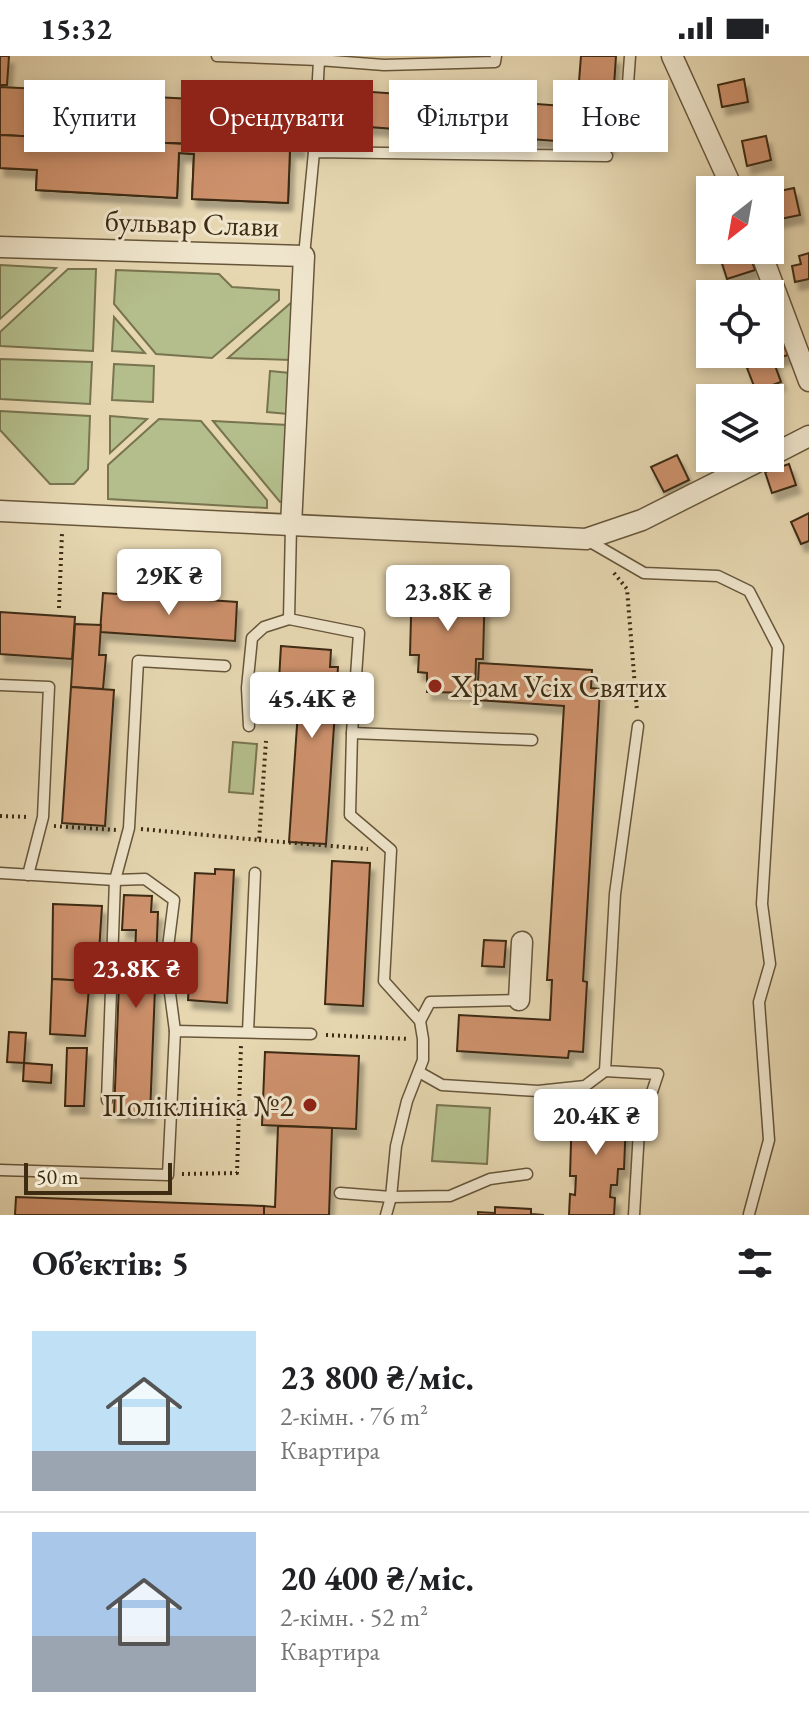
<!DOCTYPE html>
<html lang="uk">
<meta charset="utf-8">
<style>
:root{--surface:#fff;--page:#f6f6f6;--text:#202124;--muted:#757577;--line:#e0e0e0;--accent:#8f2418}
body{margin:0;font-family:"EB Garamond",serif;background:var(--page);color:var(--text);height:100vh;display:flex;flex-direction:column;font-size:30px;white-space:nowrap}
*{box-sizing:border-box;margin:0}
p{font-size:26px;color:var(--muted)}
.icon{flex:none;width:44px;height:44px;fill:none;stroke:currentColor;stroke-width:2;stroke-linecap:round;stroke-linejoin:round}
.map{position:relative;height:1159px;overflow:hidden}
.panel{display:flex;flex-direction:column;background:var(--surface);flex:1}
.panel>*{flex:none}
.hud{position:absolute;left:24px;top:24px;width:762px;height:72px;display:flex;gap:16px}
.needle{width:52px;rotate:211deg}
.fabs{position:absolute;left:696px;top:120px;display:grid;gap:16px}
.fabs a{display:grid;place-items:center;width:88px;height:88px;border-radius:0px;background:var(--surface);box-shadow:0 4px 12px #0003;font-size:40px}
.scale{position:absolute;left:24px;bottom:20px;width:148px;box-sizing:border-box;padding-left:8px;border:4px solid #3d2b12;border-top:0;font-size:22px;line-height:28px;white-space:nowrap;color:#3d2b12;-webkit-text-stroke:6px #efe5cc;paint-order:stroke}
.price{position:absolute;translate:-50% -68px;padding:0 18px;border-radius:8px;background:#fff;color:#222;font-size:26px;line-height:52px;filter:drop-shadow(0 2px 4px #0008)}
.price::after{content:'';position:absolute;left:50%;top:48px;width:24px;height:18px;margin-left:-12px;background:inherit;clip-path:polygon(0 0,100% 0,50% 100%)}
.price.selected{background:var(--accent);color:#fff}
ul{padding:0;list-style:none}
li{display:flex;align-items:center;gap:24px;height:200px;padding:0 32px}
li+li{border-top:2px solid var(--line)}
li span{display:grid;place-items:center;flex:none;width:224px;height:160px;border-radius:0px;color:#555}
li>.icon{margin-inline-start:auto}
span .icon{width:96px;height:96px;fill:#fffc;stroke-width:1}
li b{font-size:34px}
h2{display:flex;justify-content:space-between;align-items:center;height:96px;padding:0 32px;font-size:34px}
.chip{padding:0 28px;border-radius:0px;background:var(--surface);box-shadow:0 4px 12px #0003;font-size:28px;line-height:72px}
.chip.selected{background:var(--accent);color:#fff}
.status{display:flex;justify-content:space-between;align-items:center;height:56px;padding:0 40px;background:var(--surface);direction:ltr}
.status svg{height:22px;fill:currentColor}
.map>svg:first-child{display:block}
.green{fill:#b4be8c;stroke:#78744f;stroke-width:2}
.building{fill:#cd916c;stroke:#3d2b12;stroke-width:2;filter:url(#shadow)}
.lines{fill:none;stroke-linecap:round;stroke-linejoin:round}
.lane-casing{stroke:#67563a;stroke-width:13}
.street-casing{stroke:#67563a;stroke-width:23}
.path{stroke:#3d2b12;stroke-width:4;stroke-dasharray:2 4;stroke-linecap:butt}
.lane{stroke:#efe5cc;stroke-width:10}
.street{stroke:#efe5cc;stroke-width:20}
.poi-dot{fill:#8f2418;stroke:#efe5cc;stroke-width:3}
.labels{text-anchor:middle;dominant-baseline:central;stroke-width:6;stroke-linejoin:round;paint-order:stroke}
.street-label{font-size:30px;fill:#3d2b12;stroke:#efe5cc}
.poi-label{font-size:30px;fill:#3d2b12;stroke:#efe5cc;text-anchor:start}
</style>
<div class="status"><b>15:32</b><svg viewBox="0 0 49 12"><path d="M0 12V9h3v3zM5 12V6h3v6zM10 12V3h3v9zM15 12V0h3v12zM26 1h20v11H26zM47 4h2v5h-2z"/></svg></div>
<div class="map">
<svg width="809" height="1159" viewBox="0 0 809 1159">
<defs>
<filter id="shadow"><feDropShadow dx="4.5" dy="8" stdDeviation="2" flood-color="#0004"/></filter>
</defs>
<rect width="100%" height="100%" fill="#e6d7b1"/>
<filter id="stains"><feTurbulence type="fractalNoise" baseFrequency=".0025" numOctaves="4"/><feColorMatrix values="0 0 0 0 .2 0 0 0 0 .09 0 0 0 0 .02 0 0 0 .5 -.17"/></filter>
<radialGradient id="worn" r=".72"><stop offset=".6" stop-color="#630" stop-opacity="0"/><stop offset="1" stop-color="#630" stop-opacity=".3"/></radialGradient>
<!-- green -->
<g class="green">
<path d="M0 209 56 212 0 263Z"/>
<path d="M68 213H96L93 295 0 290V276Z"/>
<path d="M116 214 219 218 232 231 279 234V244L212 302 156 298 114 248Z"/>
<path d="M293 245 291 304 228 302Z"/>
<path d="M114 261 145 297 112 295Z"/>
<path d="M0 303 92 306 90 348 0 343Z"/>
<path d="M114 308 154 310 153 346 112 344Z"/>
<path d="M270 315 290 317 288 358 267 356Z"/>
<path d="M0 355 90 360 88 413 74 428H50L0 374Z"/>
<path d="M110 360 147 363 110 397Z"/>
<path d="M159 363 201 365 267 444V452L108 443V409Z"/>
<path d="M213 365 288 369 284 445 280 446Z"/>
<path d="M233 686 257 688 253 738 229 736Z"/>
<path d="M437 1049 490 1052 487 1108 432 1105Z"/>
</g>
<!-- building -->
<g class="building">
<path d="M0 0H9L7 29H0Z"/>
<path d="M581 0H616L610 89 342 69 345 34 577 51Z"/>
<path d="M744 23 748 46 722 51 718 29Z"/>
<path d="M0 31 80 35 78 83 0 79Z"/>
<path d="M95 38 193 43 190 88 93 84Z"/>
<path d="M208 43 302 47 300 94 206 89Z"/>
<path d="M0 79 290 93 288 147 192 143 194 98 179 97 177 142 36 134 37 114 0 112Z"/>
<path d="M0 79 290 93 288 147 192 143 194 98 179 97 177 142 36 134 37 114 0 112Z"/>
<path d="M766 80 771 104 747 110 742 85Z"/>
<path d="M794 132 800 159 775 164 770 137Z"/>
<path d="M730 194H748L755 214 727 223 719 198Z"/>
<path d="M809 197V223L795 226 792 210 801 208 799 200Z"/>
<path d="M782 285 788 299 773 304 781 326 756 335 747 312 770 303V290Z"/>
<path d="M677 399 689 424 664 436 651 411Z"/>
<path d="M789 408 796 429 772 437 765 416Z"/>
<path d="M809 457V485L801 488 791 466Z"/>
<path d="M412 524 485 527 483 603H476L475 637 427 636V617L418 616 419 599H410Z"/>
<path d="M103 537 237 546 235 585 100 576Z"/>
<path d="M0 556 75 561 72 603 0 598Z"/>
<path d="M75 568 101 569 99 599H106L103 633 71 631Z"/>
<path d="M281 590 331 594 330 611H338L326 788 289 786 300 626 279 624Z"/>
<path d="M479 607 592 614 591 632 600 633 583 925 587 926 583 996 569 995 568 1002 457 995 459 959 550 964 552 924H547L564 650 477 644Z"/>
<path d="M71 631 114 634 105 770 62 767Z"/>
<path d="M332 805 370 807 363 950 325 948Z"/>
<path d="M215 813 234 814 227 947 188 944 195 817 215 818Z"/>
<path d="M124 839 152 840 151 856H158L150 1059 114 1058 120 900H135L136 874H122Z"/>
<path d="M53 848 102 850 99 896 88 895 87 925 52 923Z"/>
<path d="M484 884 506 885 504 911 482 910Z"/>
<path d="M52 923 87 925 89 931 85 980 50 978Z"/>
<path d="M9 976 26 977 24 1007 7 1006Z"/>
<path d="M67 992H87L84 1050H65Z"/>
<path d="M265 996 359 1000 356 1073 262 1069Z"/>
<path d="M24 1007 52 1009 51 1027 23 1025Z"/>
<path d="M579 1045 621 1047 620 1064H626L624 1113H618L617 1129H611L610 1141 615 1142 614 1159H569L570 1138 575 1139 576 1120H570L572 1053H579Z"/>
<path d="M278 1070 332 1072 329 1159H264V1150L275 1151Z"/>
<path d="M16 1141 264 1150V1159H15Z"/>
<path d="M495 1151 531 1153V1158L544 1159H478V1156L495 1157Z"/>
</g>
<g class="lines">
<defs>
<g id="lane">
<path d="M217 0 319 4"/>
<path d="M628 28 630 0"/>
<path d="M314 96 319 4 384 9 495 6 496 0"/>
<path d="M304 200 314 96 607 100"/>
<path d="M291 470 289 563 359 577 352 677 350 759 391 794 384 925 420 965 423 983V1004L407 1045 396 1090 391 1141 386 1159"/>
<path d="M587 484 644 517 718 520 749 535 778 591 762 848 770 908 759 946 769 1084 749 1158"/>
<path d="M0 629 49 631 43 761 28 819"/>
<path d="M249 670 247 632 252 582 264 571 289 563"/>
<path d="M352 677 532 684"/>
<path d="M0 817 115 824 145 823 174 844 166 907 175 975"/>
<path d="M420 965 430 946 519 944"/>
<path d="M248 976 255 817"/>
<path d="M419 1016 442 1029 538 1035 585 1030 605 1015"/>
<path d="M107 1044 115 824 129 772 138 605 225 610"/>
<path d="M0 1114 168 1119 175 975 311 978"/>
<path d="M340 1137 391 1141 450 1140 490 1123 527 1118"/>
<path d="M634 1159 639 1075 658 1018 605 1015 615 838 638 670"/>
</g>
<g id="street">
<path d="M672 0 733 134"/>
<path d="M0 191 304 200 291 470"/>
<path d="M760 194 809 325"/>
<path d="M770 400 809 380"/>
<path d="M0 455 586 483 642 464 765 402"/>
<path d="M519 944 522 886"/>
</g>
</defs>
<!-- lane casing -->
<use href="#lane" class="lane-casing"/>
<!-- street casing -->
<use href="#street" class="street-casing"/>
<!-- path -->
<g class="path">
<path d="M614 517 627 533 637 655"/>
<path d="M59 552 62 477"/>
<path d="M0 760 29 761"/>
<path d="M54 770 117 774"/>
<path d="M141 773 259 784 266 685"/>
<path d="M259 784 368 793"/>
<path d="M326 979 409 983"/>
<path d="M182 1118 237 1117 241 989"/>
</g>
<!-- lane -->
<use href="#lane" class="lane"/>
<!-- street -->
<use href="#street" class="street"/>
</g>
<!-- markers -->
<g class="poi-dot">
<circle cx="435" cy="630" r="8"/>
<circle cx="310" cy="1049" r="8"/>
</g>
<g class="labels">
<!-- street labels -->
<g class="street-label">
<text transform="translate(192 167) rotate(2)">бульвар Слави</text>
</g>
<!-- poi labels -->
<g class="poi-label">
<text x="451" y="630">Храм Усіх Святих</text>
<text x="294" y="1049" text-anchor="end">Поліклініка №2</text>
</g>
</g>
<rect width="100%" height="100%" filter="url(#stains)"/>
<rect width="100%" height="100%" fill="url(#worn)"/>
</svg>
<div class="fabs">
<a><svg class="needle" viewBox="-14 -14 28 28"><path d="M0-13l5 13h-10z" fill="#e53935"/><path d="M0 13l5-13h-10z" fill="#757577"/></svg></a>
<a><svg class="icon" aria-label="locate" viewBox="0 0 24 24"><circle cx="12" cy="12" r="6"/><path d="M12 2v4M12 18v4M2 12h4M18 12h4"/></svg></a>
<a><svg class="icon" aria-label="layers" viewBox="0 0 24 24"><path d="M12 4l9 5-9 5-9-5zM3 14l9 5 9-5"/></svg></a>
</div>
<div class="scale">50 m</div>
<b class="price" style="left:169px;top:561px">29K ₴</b>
<b class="price" style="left:448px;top:577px">23.8K ₴</b>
<b class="price" style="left:312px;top:684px">45.4K ₴</b>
<b class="price selected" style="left:136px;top:954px">23.8K ₴</b>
<b class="price" style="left:596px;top:1101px">20.4K ₴</b>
<div class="hud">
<a class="chip">Купити</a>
<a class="chip selected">Орендувати</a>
<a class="chip">Фільтри</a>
<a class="chip">Нове</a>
</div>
</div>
<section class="panel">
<h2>Об’єктів: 5<svg class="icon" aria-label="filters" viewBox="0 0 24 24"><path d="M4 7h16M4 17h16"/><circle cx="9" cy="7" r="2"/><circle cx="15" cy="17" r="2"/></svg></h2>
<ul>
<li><span style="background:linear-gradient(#bfe0f5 75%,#9aa5b1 0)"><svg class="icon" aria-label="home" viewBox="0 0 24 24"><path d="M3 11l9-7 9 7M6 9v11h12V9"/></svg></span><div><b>23 800 ₴/міс.</b><p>2-кімн. · 76 m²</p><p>Квартира</p></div></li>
<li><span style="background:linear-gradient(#a9c7e8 65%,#9aa5b1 0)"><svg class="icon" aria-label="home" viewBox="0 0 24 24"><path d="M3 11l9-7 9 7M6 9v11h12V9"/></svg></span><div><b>20 400 ₴/міс.</b><p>2-кімн. · 52 m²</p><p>Квартира</p></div></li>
</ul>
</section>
